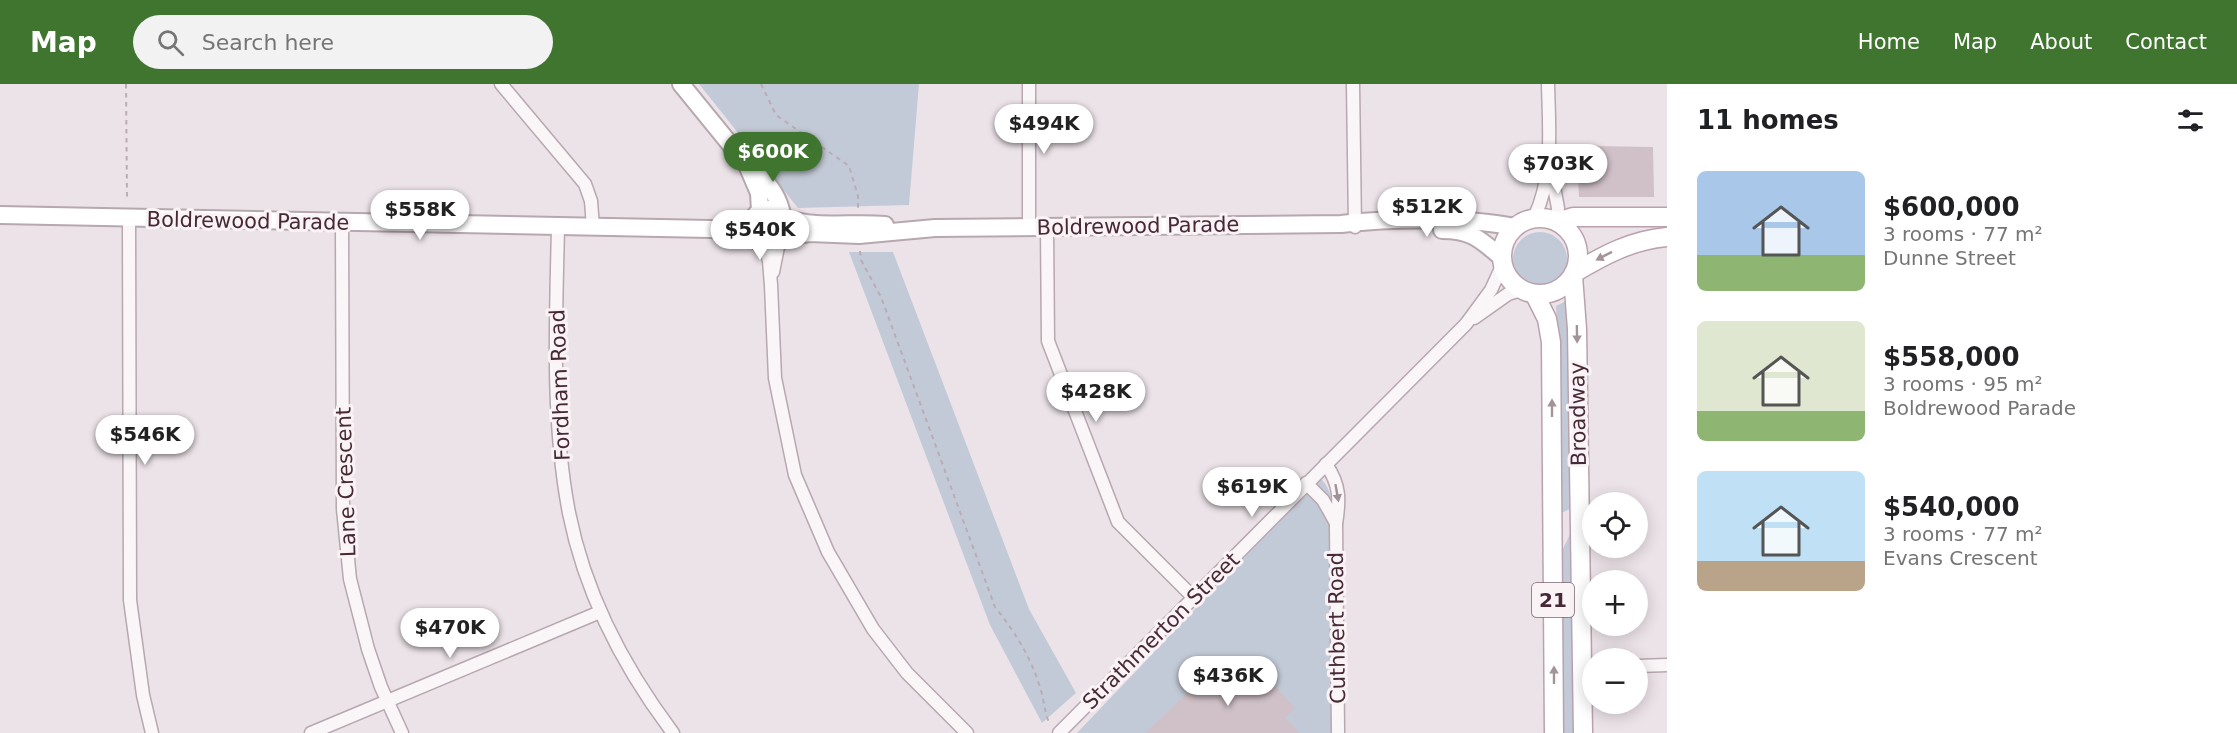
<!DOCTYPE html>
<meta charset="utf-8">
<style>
:root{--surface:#fff;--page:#f2f2f2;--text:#202124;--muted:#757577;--accent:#3f752f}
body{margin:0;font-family:"DejaVu Sans",sans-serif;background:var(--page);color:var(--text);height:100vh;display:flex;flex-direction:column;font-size:22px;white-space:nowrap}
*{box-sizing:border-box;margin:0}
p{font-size:20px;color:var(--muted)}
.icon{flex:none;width:33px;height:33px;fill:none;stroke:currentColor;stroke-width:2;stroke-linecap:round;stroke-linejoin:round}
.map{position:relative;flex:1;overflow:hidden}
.drawer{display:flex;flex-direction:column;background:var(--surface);width:570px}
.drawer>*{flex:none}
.buttons{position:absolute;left:1582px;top:408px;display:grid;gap:12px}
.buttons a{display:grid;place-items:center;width:66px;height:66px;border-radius:50%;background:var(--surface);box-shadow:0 3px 15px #0003;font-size:30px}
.price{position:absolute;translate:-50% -51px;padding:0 14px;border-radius:21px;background:#fff;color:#222;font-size:20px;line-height:39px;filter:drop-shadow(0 2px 3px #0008)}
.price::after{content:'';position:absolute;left:50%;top:36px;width:18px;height:14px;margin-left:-9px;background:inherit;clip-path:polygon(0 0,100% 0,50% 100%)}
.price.selected{background:var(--accent);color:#fff}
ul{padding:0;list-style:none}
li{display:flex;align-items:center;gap:18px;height:150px;padding:0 30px}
li span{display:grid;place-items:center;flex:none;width:168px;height:120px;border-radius:9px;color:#555}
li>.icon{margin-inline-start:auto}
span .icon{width:72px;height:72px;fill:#fffc;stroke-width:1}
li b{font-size:26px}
h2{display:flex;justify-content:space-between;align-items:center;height:72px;padding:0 30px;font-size:26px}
header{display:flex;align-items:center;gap:36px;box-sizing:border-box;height:84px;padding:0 30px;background:var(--accent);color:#fff}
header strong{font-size:28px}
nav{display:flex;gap:33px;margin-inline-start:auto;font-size:21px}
.search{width:420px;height:54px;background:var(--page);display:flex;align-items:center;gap:15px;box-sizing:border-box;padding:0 21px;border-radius:33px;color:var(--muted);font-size:22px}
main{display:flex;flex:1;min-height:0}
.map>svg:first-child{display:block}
.green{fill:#c3cad7}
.building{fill:#d0c0c7}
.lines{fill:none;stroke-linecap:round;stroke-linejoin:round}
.street-casing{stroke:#b7a7af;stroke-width:15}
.secondary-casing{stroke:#b7a7af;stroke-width:20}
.primary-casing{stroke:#baa1ad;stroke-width:21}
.path{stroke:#baacb2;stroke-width:2;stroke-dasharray:4.5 4.5;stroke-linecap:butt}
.street{stroke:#faf6f8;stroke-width:12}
.secondary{stroke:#fff;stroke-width:16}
.primary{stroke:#fff;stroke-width:18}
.oneway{fill:#a3949a}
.oneway2{fill:#a09097}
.labels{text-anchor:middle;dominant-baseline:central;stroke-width:6;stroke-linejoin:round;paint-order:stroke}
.shield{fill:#f9f3f6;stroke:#7c6670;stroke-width:1.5}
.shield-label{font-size:20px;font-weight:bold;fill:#472936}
.street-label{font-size:21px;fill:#472936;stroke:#f9f3f6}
</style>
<header>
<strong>Map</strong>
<div class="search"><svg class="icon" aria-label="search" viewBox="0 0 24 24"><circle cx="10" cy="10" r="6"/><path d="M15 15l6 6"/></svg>Search here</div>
<nav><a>Home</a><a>Map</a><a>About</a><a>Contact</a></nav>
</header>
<main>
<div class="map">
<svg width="1667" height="649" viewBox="0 0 1667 649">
<rect width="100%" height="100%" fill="#ece3e8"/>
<!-- green -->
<g class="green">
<path d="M699 0H919L909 121 798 124Z"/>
<circle cx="1540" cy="175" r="27"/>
<path d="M849 168H893L1029 525 1076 609 1042 639 990 541Z"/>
<path d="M1568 216 1570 425 1559 430V261L1556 222Z"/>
<path d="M1320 394C1333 406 1332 420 1333 436L1332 649H1077Z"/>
<path d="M1572 446 1573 649H1561L1562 467Z"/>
</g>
<!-- building -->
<g class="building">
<path d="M1590 60 1594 62 1653 63 1654 113H1579L1578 94H1599L1577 77Z"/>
<path d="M1225 573 1259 608 1270 597 1295 624 1285 634 1300 649H1145Z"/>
</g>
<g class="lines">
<defs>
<g id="street">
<path d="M501 0 585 100 591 117 593 143"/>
<path d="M1353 0 1355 143"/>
<path d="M1551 87 1558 124 1557 138"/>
<path d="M129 134 130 516 143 611 152 649"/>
<path d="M1534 134C1554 92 1549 46 1548 0"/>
<path d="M342 139 343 425 350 495 368 565 381 603 402 649"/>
<path d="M558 143C556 237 551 335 569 429 585 509 624 584 673 649"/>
<path d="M1029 143V0"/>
<path d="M1047 143 1048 257 1118 438 1194 514"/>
<path d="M764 160 769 177 771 201 775 294 795 391 828 468 873 545 907 589 967 649"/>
<path d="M773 188 779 158"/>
<path d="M1474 234 1508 210 1521 206"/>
<path d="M1326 380C1340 401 1340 415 1336 440L1338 649"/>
<path d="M1306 399 1323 416 1336 439"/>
<path d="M1638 582 1667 581"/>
<path d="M311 649 600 528"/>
<path d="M1059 649 1466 240 1491 206 1502 182"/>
</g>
<g id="secondary">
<path d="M681 0 747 81 759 109 760 127"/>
<path d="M752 85C767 97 779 112 782 131"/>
<circle cx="769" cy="143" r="18"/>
<path d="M0 131 711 145 753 152"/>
<path d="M785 134C816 145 852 138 885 141"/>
<path d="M1442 146C1471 146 1480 155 1501 173"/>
<path d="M783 154 810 149 859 151 935 144 1341 140C1393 134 1463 133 1515 143"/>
</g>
<g id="primary">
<circle cx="1540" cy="172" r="38"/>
<path d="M1558 138 1573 133H1667"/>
<path d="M1574 189C1604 171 1632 156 1667 153"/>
<path d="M1573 192 1577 245 1583 649"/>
<path d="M1535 211 1547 235 1551 258 1554 649"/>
</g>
</defs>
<!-- street casing -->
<use href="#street" class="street-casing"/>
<!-- secondary casing -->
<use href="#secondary" class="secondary-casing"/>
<!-- primary casing -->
<use href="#primary" class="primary-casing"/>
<!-- path -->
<g class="path">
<path d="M126 0 127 114"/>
<path d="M761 0 776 31 849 82 858 112V125"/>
<path d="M860 167 861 176 881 213 995 523C1015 548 1029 570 1039 600 1044 614 1044 628 1050 641"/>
</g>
<!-- street -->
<use href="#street" class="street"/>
<!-- secondary -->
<use href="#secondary" class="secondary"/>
<!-- primary -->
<use href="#primary" class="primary"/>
</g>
<!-- one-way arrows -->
<defs><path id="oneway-solid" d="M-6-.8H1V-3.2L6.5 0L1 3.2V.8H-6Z" transform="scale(1.5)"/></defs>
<g class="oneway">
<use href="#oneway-solid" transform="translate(1604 172) rotate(153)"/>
<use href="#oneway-solid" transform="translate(1577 250) rotate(89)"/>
<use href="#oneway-solid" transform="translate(1552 324) rotate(-90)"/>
<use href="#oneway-solid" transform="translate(1554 591) rotate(-90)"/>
</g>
<use class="oneway2" href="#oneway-solid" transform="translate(1337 409) rotate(80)"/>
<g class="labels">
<!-- shield labels -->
<rect class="shield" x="1532" y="499" width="42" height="34" rx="4.5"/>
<g class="shield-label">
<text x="1553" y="516">21</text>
</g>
<!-- street labels -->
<g class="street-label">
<text transform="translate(248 137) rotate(1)">Boldrewood Parade</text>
<text transform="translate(1138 142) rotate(-1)">Boldrewood Parade</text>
<text transform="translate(560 301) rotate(-92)">Fordham Road</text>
<text transform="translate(1578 330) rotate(-91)">Broadway</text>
<text transform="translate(346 398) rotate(-92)">Lane Crescent</text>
<text transform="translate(1337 544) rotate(-91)">Cuthbert Road</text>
<text transform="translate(1161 547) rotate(-45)">Strathmerton Street</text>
</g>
</g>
</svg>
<div class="buttons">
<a><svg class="icon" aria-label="locate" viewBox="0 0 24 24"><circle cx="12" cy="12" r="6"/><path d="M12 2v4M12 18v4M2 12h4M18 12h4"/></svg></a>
<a>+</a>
<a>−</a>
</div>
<b class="price" style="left:1044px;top:71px">$494K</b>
<b class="price selected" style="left:773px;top:99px">$600K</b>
<b class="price" style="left:1558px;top:111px">$703K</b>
<b class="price" style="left:1427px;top:154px">$512K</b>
<b class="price" style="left:420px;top:157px">$558K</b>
<b class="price" style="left:760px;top:177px">$540K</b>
<b class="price" style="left:1096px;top:339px">$428K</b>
<b class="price" style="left:145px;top:382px">$546K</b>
<b class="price" style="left:1252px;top:434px">$619K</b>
<b class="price" style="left:450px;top:575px">$470K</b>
<b class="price" style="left:1228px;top:623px">$436K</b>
</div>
<section class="drawer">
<h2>11 homes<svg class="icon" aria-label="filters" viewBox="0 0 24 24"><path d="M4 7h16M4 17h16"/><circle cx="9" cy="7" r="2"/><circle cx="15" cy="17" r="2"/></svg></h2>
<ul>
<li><span style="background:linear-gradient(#a9c7e8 70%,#8fb573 0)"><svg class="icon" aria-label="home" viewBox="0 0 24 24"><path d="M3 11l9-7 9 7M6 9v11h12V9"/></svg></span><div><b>$600,000</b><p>3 rooms · 77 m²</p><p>Dunne Street</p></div></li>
<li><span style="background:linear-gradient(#dfe7d0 75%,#8fb573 0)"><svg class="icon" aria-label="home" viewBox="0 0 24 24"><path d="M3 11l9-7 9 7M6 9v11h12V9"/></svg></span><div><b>$558,000</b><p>3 rooms · 95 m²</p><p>Boldrewood Parade</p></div></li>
<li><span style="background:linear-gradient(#bfe0f5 75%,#b9a48a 0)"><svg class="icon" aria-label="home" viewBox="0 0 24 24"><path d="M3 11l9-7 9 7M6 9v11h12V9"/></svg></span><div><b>$540,000</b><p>3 rooms · 77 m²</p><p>Evans Crescent</p></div></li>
</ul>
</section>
</main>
